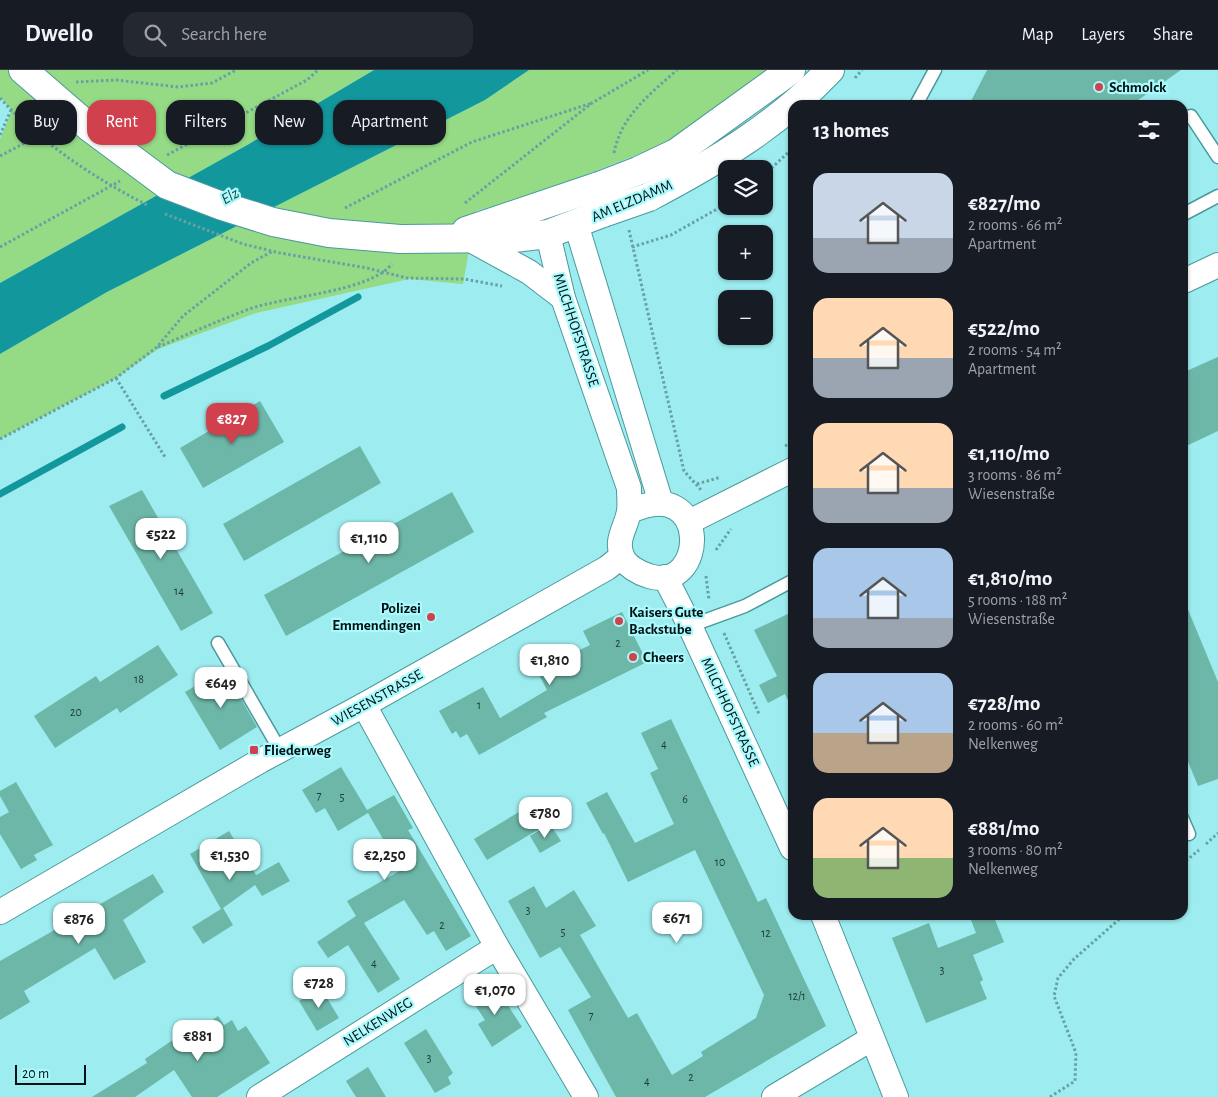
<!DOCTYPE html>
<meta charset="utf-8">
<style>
:root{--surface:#171b24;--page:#242831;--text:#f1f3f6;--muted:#9ea1a6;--line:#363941;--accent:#d1414d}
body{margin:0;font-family:"Alegreya Sans",sans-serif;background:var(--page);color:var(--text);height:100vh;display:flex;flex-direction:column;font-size:19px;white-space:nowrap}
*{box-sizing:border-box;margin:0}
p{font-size:16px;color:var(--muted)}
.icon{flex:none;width:28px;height:28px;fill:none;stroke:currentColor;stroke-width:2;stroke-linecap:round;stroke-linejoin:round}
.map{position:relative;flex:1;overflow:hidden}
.drawer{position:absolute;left:788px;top:30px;width:400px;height:820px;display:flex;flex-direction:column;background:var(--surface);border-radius:15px;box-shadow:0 1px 4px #0004}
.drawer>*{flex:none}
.hud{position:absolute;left:15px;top:30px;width:475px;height:45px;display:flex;gap:10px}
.tools{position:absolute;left:718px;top:90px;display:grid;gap:10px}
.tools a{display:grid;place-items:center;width:55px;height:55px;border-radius:10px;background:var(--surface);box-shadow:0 1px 4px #0004;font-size:25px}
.scale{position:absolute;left:15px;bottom:12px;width:71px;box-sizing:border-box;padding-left:5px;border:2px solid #001213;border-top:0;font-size:14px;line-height:18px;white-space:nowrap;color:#001213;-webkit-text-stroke:4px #aaf9fd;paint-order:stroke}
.price{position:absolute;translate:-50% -42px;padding:0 11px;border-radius:10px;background:#fff;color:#222;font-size:16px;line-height:32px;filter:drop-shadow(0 1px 2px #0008)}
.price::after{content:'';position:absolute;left:50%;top:30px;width:15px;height:11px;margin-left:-8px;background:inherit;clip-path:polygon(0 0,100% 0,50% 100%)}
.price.on{background:var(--accent);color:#fff}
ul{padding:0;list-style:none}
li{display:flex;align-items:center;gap:15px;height:125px;padding:0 25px}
li span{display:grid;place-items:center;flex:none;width:140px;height:100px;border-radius:15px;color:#555}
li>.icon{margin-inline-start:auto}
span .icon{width:60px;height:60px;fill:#fffc;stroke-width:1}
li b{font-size:21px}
h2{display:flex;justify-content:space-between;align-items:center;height:60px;padding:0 25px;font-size:21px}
.tag{padding:0 18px;border-radius:15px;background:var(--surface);box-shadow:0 1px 4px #0004;font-size:18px;line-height:45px}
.tag.on{background:var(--accent);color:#fff}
header{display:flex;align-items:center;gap:30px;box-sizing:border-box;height:70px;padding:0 25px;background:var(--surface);border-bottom:1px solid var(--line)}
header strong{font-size:24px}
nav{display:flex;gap:28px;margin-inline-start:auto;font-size:18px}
.search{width:350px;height:45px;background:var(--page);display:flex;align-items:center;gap:12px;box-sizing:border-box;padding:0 18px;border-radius:15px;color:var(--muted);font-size:19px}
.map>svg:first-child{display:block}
.green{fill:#95db85}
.water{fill:#12979d}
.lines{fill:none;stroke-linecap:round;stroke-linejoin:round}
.stream{stroke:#12979d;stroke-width:7}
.building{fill:#6db7a8}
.lane-casing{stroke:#4a999d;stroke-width:15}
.street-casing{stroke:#4a999d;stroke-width:26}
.primary-casing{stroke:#4a999d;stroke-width:30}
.path{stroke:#67a1a4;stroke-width:3;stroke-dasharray:2.5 2.5;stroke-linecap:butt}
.lane{stroke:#fff;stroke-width:12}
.street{stroke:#fff;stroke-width:24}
.primary{stroke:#fff;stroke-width:28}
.primary-bridge-casing{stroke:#4a999d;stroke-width:30;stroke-linecap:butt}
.primary-bridge{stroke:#fff;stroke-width:28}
.poi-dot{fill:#d1414d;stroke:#aaf9fd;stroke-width:2}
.labels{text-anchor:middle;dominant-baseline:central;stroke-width:4.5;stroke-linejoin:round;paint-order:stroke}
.number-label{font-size:12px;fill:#1b3b38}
.poi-label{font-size:15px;font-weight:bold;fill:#001213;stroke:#aaf9fd;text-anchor:start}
.street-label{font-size:15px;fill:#001213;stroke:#aaf9fd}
.water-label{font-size:16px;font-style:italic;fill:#1d4042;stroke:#aaf9fd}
</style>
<header>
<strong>Dwello</strong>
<div class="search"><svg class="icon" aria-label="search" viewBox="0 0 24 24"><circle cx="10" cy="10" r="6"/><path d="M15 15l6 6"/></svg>Search here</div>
<nav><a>Map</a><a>Layers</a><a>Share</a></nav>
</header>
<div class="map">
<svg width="1218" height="1027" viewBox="0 0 1218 1027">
<rect width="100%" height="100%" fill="#9decf0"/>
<!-- green -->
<g class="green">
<path d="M0 0H374L249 74 0 213V69L12 40 0 27Z"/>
<path d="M529 0H768L708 48 662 75 526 128 476 141 463 214 409 209 256 243 158 279 116 308 0 369V284L107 222 485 30Z"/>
</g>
<!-- water -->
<path class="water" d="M374 0H529L485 30 107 222 0 284V213L249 74Z"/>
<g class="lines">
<!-- stream -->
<g class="stream">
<path d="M164 326 268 276 358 227"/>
<path d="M0 424 122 357"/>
</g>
</g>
<!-- building -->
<g class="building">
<path d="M987 0H1181L1131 35H969Z"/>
<path d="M1218 287V361L1182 378V303Z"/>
<path d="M260 331 284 372 203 418 180 378Z"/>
<path d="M360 376 381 413 244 491 223 454Z"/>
<path d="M142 420 213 543 181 561 109 436Z"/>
<path d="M452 422 474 462 286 566 264 525Z"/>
<path d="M1182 525 1218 612V709L1198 716 1182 677Z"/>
<path d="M622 542 647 592 544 643 547 647 479 685 467 664 460 668 456 661 452 664 439 641 483 617 500 648 547 620 537 601 590 575 583 561Z"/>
<path d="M792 542V639L785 624 768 633 759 615 777 606 754 560Z"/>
<path d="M158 575 178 605 120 643 117 638 55 678 34 646 96 606 100 612Z"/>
<path d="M224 599 257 657 220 680 185 622Z"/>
<path d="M671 649 758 832 766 828 826 956 705 1027H616L568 940 591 927 560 877 540 888 508 831 534 816 546 838 574 820 596 856 580 865 628 948 637 943 672 1005 703 986 701 982 756 948 764 925 695 780 628 812 604 763 603 764 586 733 607 722 635 773 674 754 650 703 658 699 641 663Z"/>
<path d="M341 697 367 740 394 725 413 758 408 760 471 866 446 881 434 861 427 865 404 830 364 853 400 909 378 923 348 875 328 888 317 872 356 846 347 831 401 800 368 743 338 761 325 738 316 743 302 720Z"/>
<path d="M16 712 53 775 34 785 37 790 21 799 0 764V747L9 742 0 726V721Z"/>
<path d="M529 736 541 758 487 790 474 769Z"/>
<path d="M550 754 561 771 540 783 530 766Z"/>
<path d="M229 761 256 805 279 792 290 811 262 826 255 815 223 838 233 855 203 874 192 857 221 839 190 784Z"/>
<path d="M153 804 164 822 123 850 146 892 114 910 95 878 24 921 30 932 0 950V891Z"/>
<path d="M969 845H993L1004 872 973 885 983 910 980 912 987 929 926 953 892 868 929 853 938 878 976 863Z"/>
<path d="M494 914 522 957 492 977 478 954 485 950 471 929Z"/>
<path d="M321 918 339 948 317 961 299 931Z"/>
<path d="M218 946 224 955 232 950 238 961 246 956 270 993 217 1027H192L174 1000 135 1027H92L147 993 145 989 196 954 199 960Z"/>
<path d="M426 959 453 1003 448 1007 451 1014 435 1023 404 973Z"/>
<path d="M368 997 386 1027H356L346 1011Z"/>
</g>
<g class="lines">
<defs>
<g id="lane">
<path d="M916 35 935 0"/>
<path d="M1182 48 1191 46 1218 87"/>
<path d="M1182 145 1218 126"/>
<path d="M690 556 745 536 792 511"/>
<path d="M218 573 280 680"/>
<path d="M1182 748 1189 764"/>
</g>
<g id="street">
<path d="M576 154 661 433"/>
<path d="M548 164 563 228 629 418C629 426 630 434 629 441 627 456 615 469 622 486 626 496 639 503 649 506 707 525 712 402 629 442"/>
<path d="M469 169 529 202 563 228"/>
<path d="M1182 212 1218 195"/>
<path d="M689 452 792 400"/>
<path d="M665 507 690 556 792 778"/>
<path d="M364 635 497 877 586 1027"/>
<path d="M0 842 260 691 364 635 607 498 622 486"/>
<path d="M823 845 896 1027"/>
<path d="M259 1027 497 877"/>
<path d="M774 1027 871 969"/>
</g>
<g id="primary">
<path d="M23 0 89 57"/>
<path d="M638 101 676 83 791 0"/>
<path d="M649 127C714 93 779 54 830 0"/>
<path d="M466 161 599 116"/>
<path d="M400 169 514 168 548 164 603 143"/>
</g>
</defs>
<!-- lane casing -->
<use href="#lane" class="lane-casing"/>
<!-- street casing -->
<use href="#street" class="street-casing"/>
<!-- primary casing -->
<use href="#primary" class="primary-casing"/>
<!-- path -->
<g class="path">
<path d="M855 8 862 0"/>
<path d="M76 12 116 10 178 17 212 13 236 0"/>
<path d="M0 28C41 73 94 108 149 136"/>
<path d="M0 65 11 40"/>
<path d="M614 83C621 46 650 24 677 0"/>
<path d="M167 85 307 10 318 0"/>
<path d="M0 86 38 66"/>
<path d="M764 105 792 79"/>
<path d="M465 133 592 33 648 0"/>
<path d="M345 138 472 72 592 33"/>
<path d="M165 144 243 174 280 183 367 198 407 208 464 209 502 216"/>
<path d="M629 160 684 401 702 421"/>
<path d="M0 177 120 111"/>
<path d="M632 177 671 165 726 134"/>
<path d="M158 277C188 264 218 251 249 239 286 226 369 222 392 194"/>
<path d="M116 308 165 387"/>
<path d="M0 369 116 308 157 277 183 246 251 193 273 181"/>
<path d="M785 376 792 372"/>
<path d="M697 414 721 407"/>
<path d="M716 480 731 459"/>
<path d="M706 506 709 530"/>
<path d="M724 563 759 644"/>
<path d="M1206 774 1218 763"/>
<path d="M1182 794 1199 780"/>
<path d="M1050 1027 1075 1011 1076 983 1054 926 1058 908 1074 889 1124 845"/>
</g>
<!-- lane -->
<use href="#lane" class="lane"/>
<!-- street -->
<use href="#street" class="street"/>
<!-- primary -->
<use href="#primary" class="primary"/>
<defs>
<g id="primary-bridge">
<path d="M89 57 167 115 222 136 273 152 329 163 400 169"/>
<path d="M599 116 638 101"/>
<path d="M603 143 649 127"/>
</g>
</defs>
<!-- primary-bridge casing -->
<use href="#primary-bridge" class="primary-bridge-casing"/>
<!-- primary-bridge -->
<use href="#primary-bridge" class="primary-bridge"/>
</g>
<!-- markers -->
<g class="poi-dot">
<circle cx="1099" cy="17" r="5"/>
<circle cx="431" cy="547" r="5"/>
<circle cx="619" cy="551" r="5"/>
<circle cx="633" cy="587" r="5"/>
<rect x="249" y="675" width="10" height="10" rx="2.5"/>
</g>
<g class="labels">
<!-- number labels -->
<g class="number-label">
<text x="179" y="521">14</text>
<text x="618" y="573">2</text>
<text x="139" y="609">18</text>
<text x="479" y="635">1</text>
<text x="76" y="642">20</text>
<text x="664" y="674">4</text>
<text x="319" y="725">7</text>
<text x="342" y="727">5</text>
<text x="685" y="729">6</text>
<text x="720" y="792">10</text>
<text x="528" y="840">3</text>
<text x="442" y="855">2</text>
<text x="563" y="862">5</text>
<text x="766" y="863">12</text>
<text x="374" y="893">4</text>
<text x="942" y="900">3</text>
<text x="797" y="926">12/1</text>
<text x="591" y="945">7</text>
<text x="429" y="988">3</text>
<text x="691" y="1007">2</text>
<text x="647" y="1011">4</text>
</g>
<!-- poi labels -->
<g class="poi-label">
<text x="1109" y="17">Schmolck</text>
<text x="421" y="538" text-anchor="end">Polizei<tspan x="421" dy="17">Emmendingen</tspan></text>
<text x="629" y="542">Kaisers Gute<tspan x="629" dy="17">Backstube</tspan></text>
<text x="643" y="587">Cheers</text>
<text x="264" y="680">Fliederweg</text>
</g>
<!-- street labels -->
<g class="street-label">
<text transform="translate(632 131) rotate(-23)">AM ELZDAMM</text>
<text transform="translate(576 260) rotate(72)">MILCHHOFSTRASSE</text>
<text transform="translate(377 628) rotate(-29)">WIESENSTRASSE</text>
<text transform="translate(730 642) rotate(65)">MILCHHOFSTRASSE</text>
<text transform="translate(378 952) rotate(-32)">NELKENWEG</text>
</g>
<!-- water labels -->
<g class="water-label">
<text transform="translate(230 126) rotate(-29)">Elz</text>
</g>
</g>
</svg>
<div class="tools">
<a><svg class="icon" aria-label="layers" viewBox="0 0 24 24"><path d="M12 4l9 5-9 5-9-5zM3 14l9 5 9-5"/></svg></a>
<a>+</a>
<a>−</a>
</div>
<div class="scale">20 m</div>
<b class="price on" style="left:232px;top:375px">€827</b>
<b class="price" style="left:161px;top:490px">€522</b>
<b class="price" style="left:369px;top:494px">€1,110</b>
<b class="price" style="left:550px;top:616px">€1,810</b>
<b class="price" style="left:221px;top:639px">€649</b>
<b class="price" style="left:545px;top:769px">€780</b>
<b class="price" style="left:230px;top:811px">€1,530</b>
<b class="price" style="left:385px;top:811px">€2,250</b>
<b class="price" style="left:677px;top:874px">€671</b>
<b class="price" style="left:79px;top:875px">€876</b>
<b class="price" style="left:319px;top:939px">€728</b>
<b class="price" style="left:495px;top:946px">€1,070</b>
<b class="price" style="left:198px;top:992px">€881</b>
<div class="hud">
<a class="tag">Buy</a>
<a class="tag on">Rent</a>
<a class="tag">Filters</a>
<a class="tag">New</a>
<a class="tag">Apartment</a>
</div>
<section class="drawer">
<h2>13 homes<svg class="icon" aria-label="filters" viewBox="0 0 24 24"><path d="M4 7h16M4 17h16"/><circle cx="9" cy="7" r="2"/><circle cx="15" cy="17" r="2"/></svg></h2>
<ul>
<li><span style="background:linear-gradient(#c9d6e8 65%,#9aa5b1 0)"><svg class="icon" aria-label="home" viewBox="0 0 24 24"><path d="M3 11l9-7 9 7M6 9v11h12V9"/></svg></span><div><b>€827/mo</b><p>2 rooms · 66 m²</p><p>Apartment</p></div></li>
<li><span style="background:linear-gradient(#ffd9b3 60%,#9aa5b1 0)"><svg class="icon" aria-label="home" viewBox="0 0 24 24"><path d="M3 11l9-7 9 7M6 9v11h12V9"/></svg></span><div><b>€522/mo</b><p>2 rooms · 54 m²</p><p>Apartment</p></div></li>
<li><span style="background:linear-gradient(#ffd9b3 65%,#9aa5b1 0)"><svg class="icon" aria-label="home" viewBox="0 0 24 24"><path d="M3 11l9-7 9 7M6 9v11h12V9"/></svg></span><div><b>€1,110/mo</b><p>3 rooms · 86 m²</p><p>Wiesenstraße</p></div></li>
<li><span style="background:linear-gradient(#a9c7e8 70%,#9aa5b1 0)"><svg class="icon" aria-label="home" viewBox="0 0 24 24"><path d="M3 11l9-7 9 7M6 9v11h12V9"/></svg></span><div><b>€1,810/mo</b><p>5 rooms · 188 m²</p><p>Wiesenstraße</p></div></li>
<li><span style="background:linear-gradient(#a9c7e8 60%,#b9a48a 0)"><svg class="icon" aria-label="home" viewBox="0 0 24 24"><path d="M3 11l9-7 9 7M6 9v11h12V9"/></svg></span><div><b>€728/mo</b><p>2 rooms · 60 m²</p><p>Nelkenweg</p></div></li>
<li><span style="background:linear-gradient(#ffd9b3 60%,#8fb573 0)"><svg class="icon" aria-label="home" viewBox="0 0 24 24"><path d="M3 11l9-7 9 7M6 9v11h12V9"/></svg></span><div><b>€881/mo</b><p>3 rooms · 80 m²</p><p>Nelkenweg</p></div></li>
</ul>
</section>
</div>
